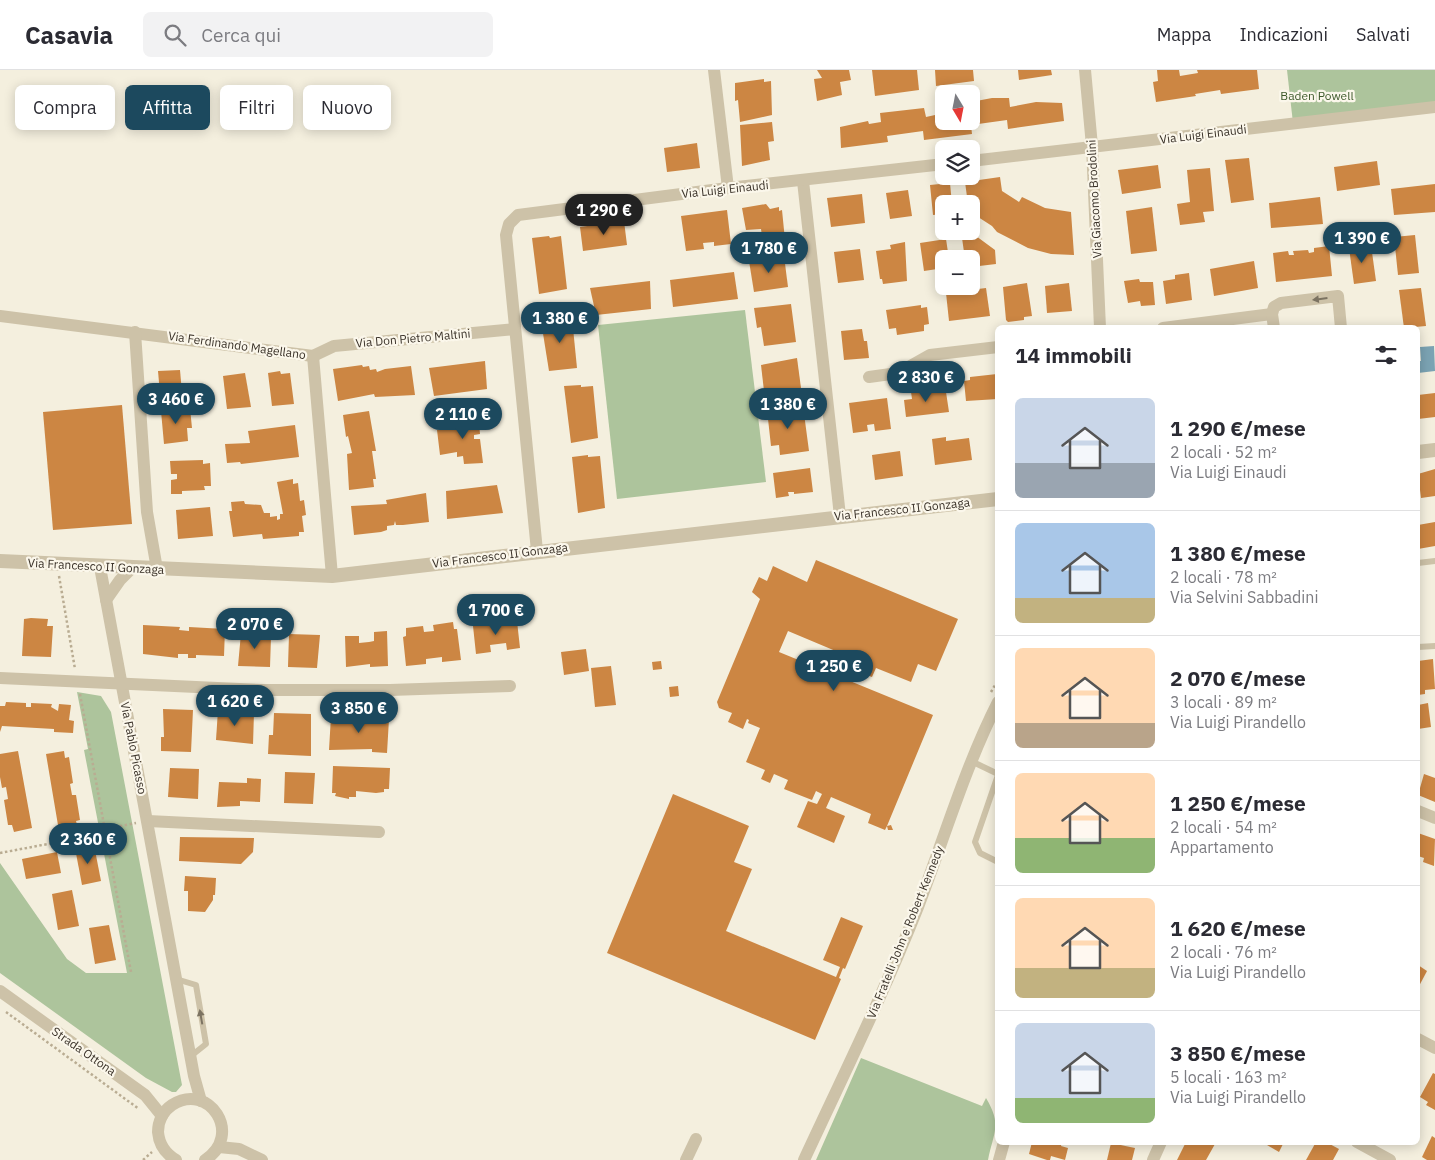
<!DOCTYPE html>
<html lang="it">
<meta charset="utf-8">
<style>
:root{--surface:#fff;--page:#f2f2f3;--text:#2b2b33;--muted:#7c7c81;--line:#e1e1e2;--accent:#1c495e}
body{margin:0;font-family:"IBM Plex Sans",sans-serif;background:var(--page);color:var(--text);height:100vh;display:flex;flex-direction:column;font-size:19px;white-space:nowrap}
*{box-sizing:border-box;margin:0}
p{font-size:16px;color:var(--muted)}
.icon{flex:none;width:28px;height:28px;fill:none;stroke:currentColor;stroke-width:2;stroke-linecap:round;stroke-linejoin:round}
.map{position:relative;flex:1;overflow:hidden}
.drawer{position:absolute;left:995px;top:255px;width:425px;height:820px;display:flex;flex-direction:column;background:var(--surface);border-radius:8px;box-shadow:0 2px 12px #0003}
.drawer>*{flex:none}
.banner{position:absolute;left:15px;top:15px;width:475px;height:45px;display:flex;gap:10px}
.needle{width:32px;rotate:170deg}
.controls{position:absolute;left:935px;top:15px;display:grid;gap:10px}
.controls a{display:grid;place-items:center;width:45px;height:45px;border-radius:8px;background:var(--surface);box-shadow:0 2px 12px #0003;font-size:25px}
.price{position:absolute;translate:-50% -42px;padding:0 11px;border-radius:18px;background:var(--accent);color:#fff;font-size:16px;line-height:32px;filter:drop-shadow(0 1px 2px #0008)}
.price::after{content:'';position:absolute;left:50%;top:30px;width:15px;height:11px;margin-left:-8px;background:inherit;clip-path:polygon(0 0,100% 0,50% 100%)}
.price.selected{background:#222;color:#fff}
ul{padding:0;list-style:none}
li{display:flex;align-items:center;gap:15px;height:125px;padding:0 20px}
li+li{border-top:1px solid var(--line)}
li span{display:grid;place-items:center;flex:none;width:140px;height:100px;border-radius:8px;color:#555}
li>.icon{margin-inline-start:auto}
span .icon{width:60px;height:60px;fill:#fffc;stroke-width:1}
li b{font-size:21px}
h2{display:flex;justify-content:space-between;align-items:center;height:60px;padding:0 20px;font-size:21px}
.tag{padding:0 18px;border-radius:8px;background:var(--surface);box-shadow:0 2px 12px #0003;font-size:18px;line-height:45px}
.tag.selected{background:var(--accent);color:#fff}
header{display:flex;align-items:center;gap:30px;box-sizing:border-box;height:70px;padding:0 25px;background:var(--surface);border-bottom:1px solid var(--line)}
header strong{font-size:24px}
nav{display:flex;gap:28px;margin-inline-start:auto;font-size:18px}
.search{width:350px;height:45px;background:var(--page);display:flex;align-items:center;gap:12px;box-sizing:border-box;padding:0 18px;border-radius:8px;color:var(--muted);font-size:19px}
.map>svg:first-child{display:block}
.green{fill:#adc49c}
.water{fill:#7ba3b3}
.building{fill:#cc8643}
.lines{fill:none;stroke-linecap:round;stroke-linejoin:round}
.path{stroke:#b9ac92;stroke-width:2.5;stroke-dasharray:2.5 2.5;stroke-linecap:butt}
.service{stroke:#cdc2a8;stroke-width:6}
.minor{stroke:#cdc2a8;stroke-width:12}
.tertiary{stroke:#cdc2a8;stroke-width:14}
.oneway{fill:#7c7362}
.labels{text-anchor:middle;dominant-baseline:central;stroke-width:4.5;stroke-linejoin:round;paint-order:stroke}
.park-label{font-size:12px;fill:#3d592b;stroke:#fbf7eb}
.street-label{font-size:12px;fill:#3a3229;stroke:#fbf7eb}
</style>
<header>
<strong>Casavia</strong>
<div class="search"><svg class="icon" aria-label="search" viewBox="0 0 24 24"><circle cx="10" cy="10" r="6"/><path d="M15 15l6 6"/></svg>Cerca qui</div>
<nav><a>Mappa</a><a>Indicazioni</a><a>Salvati</a></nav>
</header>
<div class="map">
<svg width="1435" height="1090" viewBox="0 0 1435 1090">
<rect width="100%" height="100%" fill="#f4efde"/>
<!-- green -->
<g class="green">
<path d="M1287 0H1435V37L1293 53Z"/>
<path d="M745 240 766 412 617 429 598 255Z"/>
<path d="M77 622 101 626 111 642 182 1015 176 1022H172L146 1008 0 903V793L67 889 86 903H127L84 680 88 679Z"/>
<path d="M861 988 982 1036 986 1028C1002 1055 994 1061 988 1090H816Z"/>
</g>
<!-- water -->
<path class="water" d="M1434 276 1435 301 1418 303V291H1421L1420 277Z"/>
<!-- building -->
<g class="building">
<path d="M817 0H849L851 10 840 12 842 25 817 31 814 9 822 8Z"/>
<path d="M872 0H917L919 20 875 26Z"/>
<path d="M935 0H973L974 11 936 16Z"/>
<path d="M1018 0H1051L1052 5 1019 10Z"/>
<path d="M1157 0H1179L1180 6 1198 3 1197 0H1257L1259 19 1221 24 1220 20 1195 24 1196 26 1156 32 1153 12 1158 11Z"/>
<path d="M764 9V12L771 11 772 45 740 52 738 30 735 31V13Z"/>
<path d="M992 28H1009L1010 37 1036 32 1062 33 1064 51 1008 59 1007 50 971 55 972 64 924 70 923 61 887 66 888 72 841 78 840 57 868 51 869 54 881 52 880 43 924 38 926 47 944 43V51H971V32Z"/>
<path d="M772 52 774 71 768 72 770 90 742 96 740 55Z"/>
<path d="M697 73 700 98 667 102 664 78Z"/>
<path d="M1249 88 1254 130 1231 133 1225 90Z"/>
<path d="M1377 91 1380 115 1337 121 1334 97Z"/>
<path d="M1158 95 1161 118 1122 124 1118 100Z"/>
<path d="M1210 98 1214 141 1203 142 1205 152 1180 155 1177 134 1190 132 1187 100Z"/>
<path d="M1000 107 1002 121 1019 132 1022 127 1045 138 1071 142 1074 185 1051 184 1028 178 997 162 992 156 975 145 971 146V134H968L965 112Z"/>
<path d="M950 113 952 134H944V144L933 145 930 115Z"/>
<path d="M1435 114V142L1394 145 1391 119Z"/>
<path d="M908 120 912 146 890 149 886 123Z"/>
<path d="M862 124 865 153 831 157 827 128Z"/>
<path d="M1320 127 1323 154 1271 158 1269 133Z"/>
<path d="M766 134 770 139 779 137V141L782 140 785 170 763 173 761 159 746 160 742 138Z"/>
<path d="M1152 137 1157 181 1131 184 1126 141Z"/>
<path d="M727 140 731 174 714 176V172L703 173 704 179 686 181 681 146Z"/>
<path d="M624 151 627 175 583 181 580 157Z"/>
<path d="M1415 165 1419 203 1398 205 1394 167Z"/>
<path d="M549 166 550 168 561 166 567 219 539 224 532 168Z"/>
<path d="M976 166 995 180 996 194 971 197V189H965L962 168Z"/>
<path d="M946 169 949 189H944V198L924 201 920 173Z"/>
<path d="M905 172 907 211 883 214 882 209H880L876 181 891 179 890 175Z"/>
<path d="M1371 175 1376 211 1354 214 1349 178Z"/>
<path d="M1329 176 1332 206 1276 212 1273 183 1288 181 1289 185H1294L1293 181 1308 180 1309 183 1314 182V178Z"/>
<path d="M860 179 864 210 838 213 834 182Z"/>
<path d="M784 186 788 217 754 222 749 191Z"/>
<path d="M1254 191 1258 218 1214 226 1210 199Z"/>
<path d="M734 202 738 229 673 237 670 210Z"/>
<path d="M1189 203 1192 230 1166 234 1163 211 1175 209V205Z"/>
<path d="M1139 209 1140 212H1153L1155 235 1141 236 1140 231 1128 233 1124 211Z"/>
<path d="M650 211 651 239 596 245 590 218Z"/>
<path d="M1027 213 1032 246 1024 247V250L1008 252 1006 250 1003 217Z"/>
<path d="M1069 213 1072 241 1047 243 1045 216Z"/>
<path d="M986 218 990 246 949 251 946 223Z"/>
<path d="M1421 218 1426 256 1404 258 1399 220Z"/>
<path d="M791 234 796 272 764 276 761 257 757 258 754 238Z"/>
<path d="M921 235V238L927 237 929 254 924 255V261L897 265 896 258 889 259 886 240Z"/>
<path d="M572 248 577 298 549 301 541 251Z"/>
<path d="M862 259 864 271H867L869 288 844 290 841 261Z"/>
<path d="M797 288 801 318 764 321 761 295Z"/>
<path d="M485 291 487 319 434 326 429 298Z"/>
<path d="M362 295 363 297 369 296 370 300 376 299 377 302 385 299 411 296 415 325 375 327 374 324 338 331 333 299Z"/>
<path d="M180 300 182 323 160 324 158 301Z"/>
<path d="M280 301 281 304 290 303 294 334 272 336 268 303Z"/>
<path d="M245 303 251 337 227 339 223 306Z"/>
<path d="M997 304 998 329 966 331 964 311 970 310V307Z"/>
<path d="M581 315V317L593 316 598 368 571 373 564 316Z"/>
<path d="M939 319V323L946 322 949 342 906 347 904 330 912 329 911 322Z"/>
<path d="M1435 323V347L1418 349V325Z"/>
<path d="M887 328 891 359 875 361 874 354 867 355 868 361 853 363 849 333Z"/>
<path d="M122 335 132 454 53 460 43 342Z"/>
<path d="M803 336 809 381 780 385 779 375 771 376 767 340Z"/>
<path d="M190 338 192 358H187L188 371 164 374 161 341Z"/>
<path d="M369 341 376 381H372L376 409H373L374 417 349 420 347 384 352 383 348 366 346 367 343 345Z"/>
<path d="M478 342 480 364 474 365V369H480L483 393 464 394 463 386 457 387V382L440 385 437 360 454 358V355L460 354 459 346Z"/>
<path d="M295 355 299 387 241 394 240 392 227 393 225 374 250 373 248 361Z"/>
<path d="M946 367V371L969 368 972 390 935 395 932 369Z"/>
<path d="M900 381 903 406 875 410 872 385Z"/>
<path d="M588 385V387L600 386 605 438 578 443 572 387Z"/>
<path d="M203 390V394L210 393 211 416H204L205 420 182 421V424H171V410L177 409V404H171L170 391Z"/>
<path d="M810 398 813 422 794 424V422H788L789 426 776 428 773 403Z"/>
<path d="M1435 399V426L1421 428 1418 404Z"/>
<path d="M293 409V414L298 413 300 431 304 430 306 445 302 446 304 462H299V466L263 469 262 464 233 467 229 441H232L231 432 244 431 245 434 261 435 264 443H270V447L277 446V450L280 449V444H283L277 412Z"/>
<path d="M497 415 503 443 447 449 446 421Z"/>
<path d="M426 423 429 452 403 455H396L395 451 394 455 387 456V460L381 462 354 465 351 436 387 434 386 430Z"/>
<path d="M210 437 213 466 178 469 176 440Z"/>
<path d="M1435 452V476L1418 479V455Z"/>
<path d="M816 490 958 549 936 601 918 594 911 612 876 598 872 607 853 600 857 590 788 561 779 582 933 645 887 756 891 755 893 760H888L887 756 885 760 868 753 871 744 831 727 826 738 845 746 834 773 797 757 808 731 817 734 822 724 816 721 812 730 784 719 788 710 774 704 770 713 761 709 765 700 746 692 760 658 748 653 749 650 747 649 743 659 728 652 732 643 719 638 717 632 760 529 752 522 759 507 767 511 773 496 807 512Z"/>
<path d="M31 548 48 549 47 556H53L51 587 22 586 24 549Z"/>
<path d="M517 551 520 578 507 580 506 573 490 575 491 582 476 584 473 556Z"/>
<path d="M453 552 454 559H457L461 590 442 592V587L426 589V594L406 596 403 567 406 566V558L423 556 424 562 434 561 433 555Z"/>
<path d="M143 555 180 557 179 560 189 561V557L225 559 224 586 196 585V588H188V584H178V588L143 584Z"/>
<path d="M387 561 388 596 370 597V594L346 597 345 566H359V573L369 572 374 571V562Z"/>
<path d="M241 563 265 564V567H271L270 597 238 596Z"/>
<path d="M289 564 320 565 317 598 288 597Z"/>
<path d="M586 579 589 601 564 605 561 582Z"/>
<path d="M1433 589 1435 619 1425 620V624L1418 625V591Z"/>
<path d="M661 591 662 599 653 600 652 592Z"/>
<path d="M611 596 616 635 595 637 591 598Z"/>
<path d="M678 616 679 626 670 627 669 617Z"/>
<path d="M6 632 26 633V637H31V633L52 634 51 637 58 641 59 634 71 635 69 650 74 651 73 663 54 662V659L2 656 0 662V636H5Z"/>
<path d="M1428 633 1431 657 1418 659V635Z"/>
<path d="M163 639 193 640 191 682 161 681V667H164Z"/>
<path d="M218 640 254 642 253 674 216 670Z"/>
<path d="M274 643 311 644V686L268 684 269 665H273Z"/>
<path d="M331 646 356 647V651H363L364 648 389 649 387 683 372 682V679L329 680Z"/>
<path d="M18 681 32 758 14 762 12 755H8L4 730 8 729 6 717 2 718 0 707V684Z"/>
<path d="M64 681 65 688 69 687 73 713 70 714 72 725H76L80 750 76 751 78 758 59 761 46 684Z"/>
<path d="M333 696 390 698 389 719H384V722L376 723 356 721V727H349V729L335 726 336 723H332Z"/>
<path d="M170 698 199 699 198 729 168 727Z"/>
<path d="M285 702 315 703 313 734 284 733Z"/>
<path d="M1424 704 1435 708V732L1418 725Z"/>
<path d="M247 708 261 709 260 732 240 731V736L217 737 219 712 247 713Z"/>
<path d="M673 724 749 756 734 792 752 799 726 861 836 907 840 897 823 890 841 847 863 856 845 899 843 898 839 908 841 909 815 970 607 883Z"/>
<path d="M1418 763 1435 769 1434 796 1423 792 1424 788 1418 786Z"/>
<path d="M180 767 254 768 253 782 241 794 179 791Z"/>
<path d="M94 775 101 811 82 815 75 778Z"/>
<path d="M57 782 61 803 26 809 22 789Z"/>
<path d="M185 806 216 808 215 825H213V830L205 842 188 841V821H184Z"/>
<path d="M72 820 79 856 58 860 52 824Z"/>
<path d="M109 855 116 890 95 894 89 858Z"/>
<path d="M1418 895 1427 901 1418 918Z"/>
<path d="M1433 1003 1435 1004V1040L1426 1035 1428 1032 1420 1027Z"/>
<path d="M1432 1066 1435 1068V1090H1427L1422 1087Z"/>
<path d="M1032 1072H1062L1061 1076 1068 1078 1065 1090 1051 1086 1050 1090H1047L1029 1084Z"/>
<path d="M1186 1072H1212L1215 1074 1206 1090H1177Z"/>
<path d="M1262 1072H1284L1279 1082Z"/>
<path d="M1316 1072H1326L1339 1079 1333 1090H1306Z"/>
<path d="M1111 1073 1135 1078 1132 1090H1107Z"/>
</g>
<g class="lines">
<!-- path -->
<g class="path">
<path d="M59 506 75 599"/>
<path d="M991 622 998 610"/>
<path d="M80 624 131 902"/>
<path d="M105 759 136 753"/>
<path d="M0 783 106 763"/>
<path d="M6 942 139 1039"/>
<path d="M143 1090 152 1082"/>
</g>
<!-- service -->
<g class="service">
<path d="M1418 493 1435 491"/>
<path d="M1418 577 1435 576"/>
<path d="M971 691 998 704"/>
<path d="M998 705 975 772 980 783 998 792"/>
<path d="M176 909 196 915 206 974 191 986"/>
</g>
<!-- minor -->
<g class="minor">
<path d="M714 0 728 118"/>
<path d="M1085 0 1092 76 1100 258"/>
<path d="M971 91 1435 37"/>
<path d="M803 111 840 446"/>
<path d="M0 246 313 286"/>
<path d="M1163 258 1272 244"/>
<path d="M1274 258 1272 244 1274 237 1281 233 1338 226 1341 258"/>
<path d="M135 262 147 442 157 499"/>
<path d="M313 286 332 506"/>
<path d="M313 286 334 276 515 259"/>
<path d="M869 307 898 303 930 285 998 277"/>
<path d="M537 481 506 165 509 154 518 145 728 118 944 94"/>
<path d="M100 497 194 1006 201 1031"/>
<path d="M106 530 120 510 132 498"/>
<path d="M0 608 260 620H390L510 616"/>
<path d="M1418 741 1435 748"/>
<path d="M148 751 379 762"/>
<path d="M0 921 145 1025 162 1046"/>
<path d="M1418 969 1435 978"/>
<path d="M1357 1072 1390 1090"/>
<path d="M219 1077 239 1079 262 1090"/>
<path d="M176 1090C166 1084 159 1074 158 1062 158 1051 163 1041 172 1035 209 1011 244 1065 205 1090"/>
<path d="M686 1090 696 1069"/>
<path d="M804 1090C843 1006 884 923 918 837 944 769 965 697 998 632"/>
<path d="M999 1090 1004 1072"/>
<path d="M1153 1090 1161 1072"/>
</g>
<!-- tertiary -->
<g class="tertiary">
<path d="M1418 382 1435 380"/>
<path d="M0 491 332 506 998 429"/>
</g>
</g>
<!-- one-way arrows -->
<defs><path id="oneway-solid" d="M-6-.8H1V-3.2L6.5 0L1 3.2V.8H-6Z" transform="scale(1.25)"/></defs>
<g class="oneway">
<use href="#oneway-solid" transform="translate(1320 229) rotate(173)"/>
<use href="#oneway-solid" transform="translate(201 947) rotate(-100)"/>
</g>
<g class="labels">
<!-- park labels -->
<g class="park-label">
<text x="1317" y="25">Baden Powell</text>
</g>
<!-- street labels -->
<g class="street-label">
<text transform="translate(1203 64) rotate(-7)">Via Luigi Einaudi</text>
<text transform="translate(725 119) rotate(-6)">Via Luigi Einaudi</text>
<text transform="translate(1094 129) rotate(-93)">Via Giacomo Brodolini</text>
<text transform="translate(413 268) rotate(-5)">Via Don Pietro Maltini</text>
<text transform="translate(237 275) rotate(8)">Via Ferdinando Magellano</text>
<text transform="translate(902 439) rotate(-6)">Via Francesco II Gonzaga</text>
<text transform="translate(500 485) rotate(-7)">Via Francesco II Gonzaga</text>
<text transform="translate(96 496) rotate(3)">Via Francesco II Gonzaga</text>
<text transform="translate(134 678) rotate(79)">Via Pablo Picasso</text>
<text transform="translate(905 862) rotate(-68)">Via Fratelli John e Robert Kennedy</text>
<text transform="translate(84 981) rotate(35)">Strada Ottona</text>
</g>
</g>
</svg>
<div class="controls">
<a><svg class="needle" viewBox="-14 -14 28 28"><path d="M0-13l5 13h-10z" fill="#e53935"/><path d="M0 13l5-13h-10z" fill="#7c7c81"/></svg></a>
<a><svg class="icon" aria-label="layers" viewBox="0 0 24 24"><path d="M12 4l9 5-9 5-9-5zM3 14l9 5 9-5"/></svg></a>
<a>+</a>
<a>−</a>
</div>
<b class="price selected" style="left:604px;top:166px">1 290 €</b>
<b class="price" style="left:1362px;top:194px">1 390 €</b>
<b class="price" style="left:769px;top:204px">1 780 €</b>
<b class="price" style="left:560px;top:274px">1 380 €</b>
<b class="price" style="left:926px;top:333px">2 830 €</b>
<b class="price" style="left:176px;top:355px">3 460 €</b>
<b class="price" style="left:788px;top:360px">1 380 €</b>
<b class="price" style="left:463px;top:370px">2 110 €</b>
<b class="price" style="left:496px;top:566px">1 700 €</b>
<b class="price" style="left:255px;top:580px">2 070 €</b>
<b class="price" style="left:834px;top:622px">1 250 €</b>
<b class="price" style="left:235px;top:657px">1 620 €</b>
<b class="price" style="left:359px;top:664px">3 850 €</b>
<b class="price" style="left:88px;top:795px">2 360 €</b>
<div class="banner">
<a class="tag">Compra</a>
<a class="tag selected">Affitta</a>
<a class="tag">Filtri</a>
<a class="tag">Nuovo</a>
</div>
<section class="drawer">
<h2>14 immobili<svg class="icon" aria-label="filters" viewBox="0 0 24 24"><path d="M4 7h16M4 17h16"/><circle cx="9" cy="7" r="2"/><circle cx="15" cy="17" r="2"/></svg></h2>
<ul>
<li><span style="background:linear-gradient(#c9d6e8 65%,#9aa5b1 0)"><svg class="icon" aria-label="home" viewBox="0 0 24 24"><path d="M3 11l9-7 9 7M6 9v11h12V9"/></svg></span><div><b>1 290 €/mese</b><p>2 locali · 52 m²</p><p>Via Luigi Einaudi</p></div></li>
<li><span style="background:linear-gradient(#a9c7e8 75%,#c2b280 0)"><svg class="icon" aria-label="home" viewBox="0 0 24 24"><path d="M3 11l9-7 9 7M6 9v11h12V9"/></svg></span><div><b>1 380 €/mese</b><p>2 locali · 78 m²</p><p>Via Selvini Sabbadini</p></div></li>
<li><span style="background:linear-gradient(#ffd9b3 75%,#b9a48a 0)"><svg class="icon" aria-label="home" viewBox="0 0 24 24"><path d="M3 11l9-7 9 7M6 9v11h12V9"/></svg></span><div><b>2 070 €/mese</b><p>3 locali · 89 m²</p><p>Via Luigi Pirandello</p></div></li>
<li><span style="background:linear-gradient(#ffd9b3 65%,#8fb573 0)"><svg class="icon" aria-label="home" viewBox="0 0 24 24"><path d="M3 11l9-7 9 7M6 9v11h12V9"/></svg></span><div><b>1 250 €/mese</b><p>2 locali · 54 m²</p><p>Appartamento</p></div></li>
<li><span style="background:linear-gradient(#ffd9b3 70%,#c2b280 0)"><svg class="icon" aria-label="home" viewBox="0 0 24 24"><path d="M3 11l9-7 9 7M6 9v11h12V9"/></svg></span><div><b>1 620 €/mese</b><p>2 locali · 76 m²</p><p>Via Luigi Pirandello</p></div></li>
<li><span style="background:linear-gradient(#c9d6e8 75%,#8fb573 0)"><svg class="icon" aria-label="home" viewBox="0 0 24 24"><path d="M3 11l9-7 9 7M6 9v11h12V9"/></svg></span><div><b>3 850 €/mese</b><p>5 locali · 163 m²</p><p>Via Luigi Pirandello</p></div></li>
</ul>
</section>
</div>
